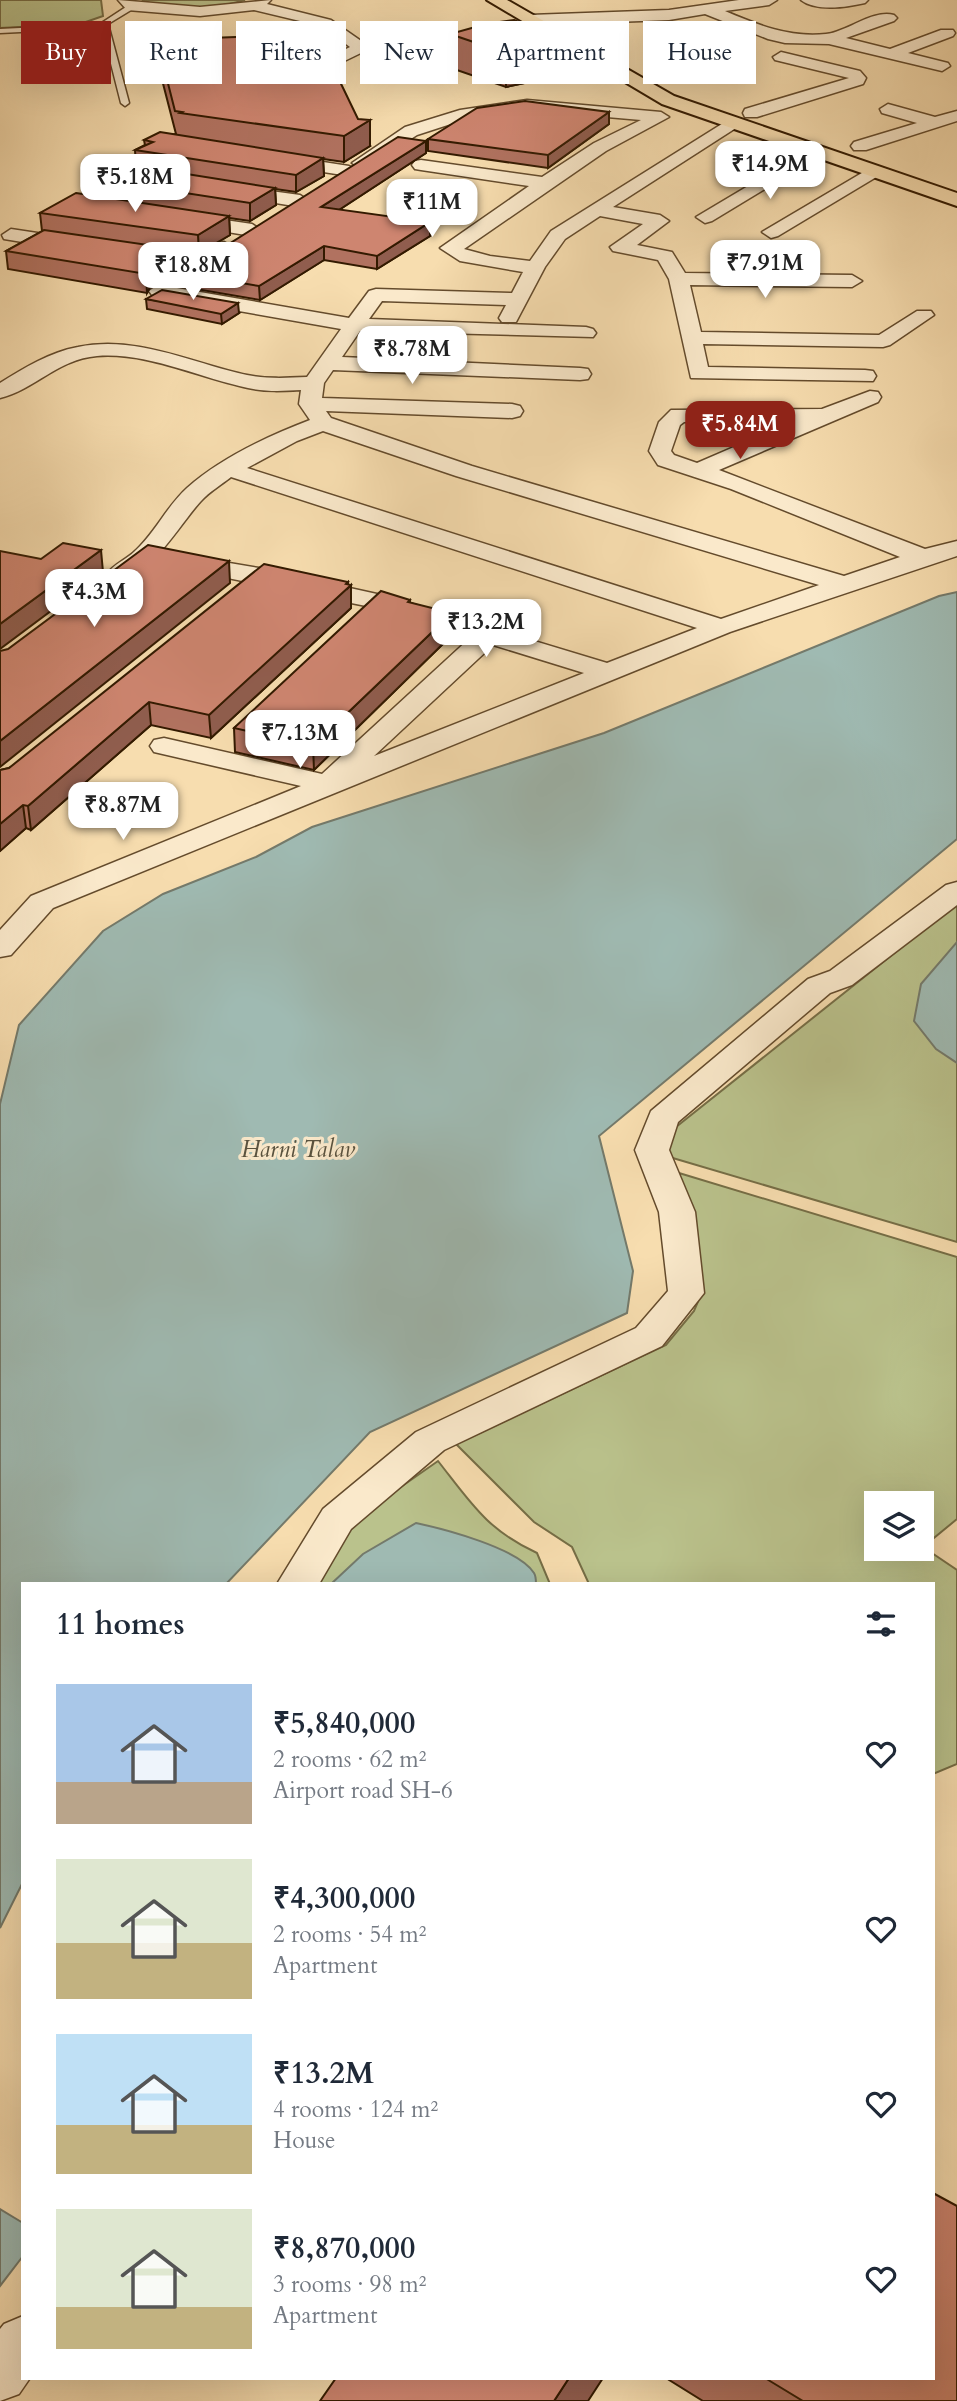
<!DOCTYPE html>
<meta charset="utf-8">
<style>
:root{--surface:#fff;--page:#f6f6f7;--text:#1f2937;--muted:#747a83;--accent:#8f2418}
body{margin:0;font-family:Cardo,serif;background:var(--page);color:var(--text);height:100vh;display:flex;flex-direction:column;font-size:26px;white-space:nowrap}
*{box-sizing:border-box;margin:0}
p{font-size:23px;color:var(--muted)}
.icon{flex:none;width:38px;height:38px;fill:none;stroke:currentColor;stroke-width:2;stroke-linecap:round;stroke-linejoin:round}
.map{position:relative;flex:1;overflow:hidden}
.side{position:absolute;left:21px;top:1582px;width:914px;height:798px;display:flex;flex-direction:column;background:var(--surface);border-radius:0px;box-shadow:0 7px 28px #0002}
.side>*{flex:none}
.banner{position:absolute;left:21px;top:21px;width:915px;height:63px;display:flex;gap:14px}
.buttons{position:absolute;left:864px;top:1491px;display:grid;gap:14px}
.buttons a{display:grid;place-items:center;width:70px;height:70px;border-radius:0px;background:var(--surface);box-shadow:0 7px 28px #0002;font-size:35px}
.price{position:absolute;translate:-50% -60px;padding:0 16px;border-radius:14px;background:#fff;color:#222;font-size:23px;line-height:46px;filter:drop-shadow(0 2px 4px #0008)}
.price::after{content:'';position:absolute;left:50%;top:42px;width:21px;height:16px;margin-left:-10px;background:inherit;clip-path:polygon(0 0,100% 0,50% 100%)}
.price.on{background:var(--accent);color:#fff}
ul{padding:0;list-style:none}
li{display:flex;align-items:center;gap:21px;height:175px;padding:0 35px}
li span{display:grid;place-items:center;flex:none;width:196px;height:140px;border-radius:0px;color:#555}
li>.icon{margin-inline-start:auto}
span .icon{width:84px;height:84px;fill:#fffc;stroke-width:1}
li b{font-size:30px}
h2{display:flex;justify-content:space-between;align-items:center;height:84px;padding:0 35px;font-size:30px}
.tag{padding:0 24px;border-radius:0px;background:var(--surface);box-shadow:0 7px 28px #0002;font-size:24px;line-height:63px}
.tag.on{background:var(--accent);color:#fff}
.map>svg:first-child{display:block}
.green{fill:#bac28c;stroke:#766e46;stroke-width:2;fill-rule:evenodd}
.water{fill:#9fbab2;stroke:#747a6b;stroke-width:2}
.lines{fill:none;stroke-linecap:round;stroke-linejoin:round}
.lane-casing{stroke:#644b2c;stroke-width:3}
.street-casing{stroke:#644b2c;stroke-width:3}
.primary-casing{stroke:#331a00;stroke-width:4}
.lane{fill:#fae9cb;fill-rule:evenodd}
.street{fill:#fae9cb;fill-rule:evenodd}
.primary{fill:#f7ddaf;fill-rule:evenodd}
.wall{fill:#b17260;stroke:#331a00;stroke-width:2}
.shaded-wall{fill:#905d4e;stroke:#331a00;stroke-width:2}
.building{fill:#ce8570;stroke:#331a00;stroke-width:2}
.labels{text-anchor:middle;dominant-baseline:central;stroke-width:6;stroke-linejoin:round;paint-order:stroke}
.water-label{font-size:24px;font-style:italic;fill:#59523e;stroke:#fae9cb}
</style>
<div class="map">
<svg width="957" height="2401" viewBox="0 0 957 2401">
<rect width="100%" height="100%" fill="#f7ddaf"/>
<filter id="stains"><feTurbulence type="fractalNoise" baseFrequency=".00286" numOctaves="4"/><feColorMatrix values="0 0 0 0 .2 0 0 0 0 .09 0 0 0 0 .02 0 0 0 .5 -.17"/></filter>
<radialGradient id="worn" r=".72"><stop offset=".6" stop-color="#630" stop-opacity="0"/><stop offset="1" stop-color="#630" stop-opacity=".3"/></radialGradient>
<!-- green -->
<g class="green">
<path d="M0 0H101L103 16 80 24 0 28Z"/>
<path d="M142 0H245C220 8 166 12 142 0Z"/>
<path d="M957 903V1242L666 1156 671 1131Z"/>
<path d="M679 1173 957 1257V1519L923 1547 957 1570V1764L933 1774V1584H589L572 1547 534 1522 456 1444 666 1345 694 1311 703 1290ZM877 1503H922V1549H877Z"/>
<path d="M438 1461C471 1503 487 1530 537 1553L550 1584H311L345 1526Z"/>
</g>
<!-- water -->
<g class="water">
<path d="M957 592V839L599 1136 633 1271 627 1313 370 1432 226 1584H23V1882L0 1928V1104L19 1025 103 931 163 894 256 857 312 827 604 733 939 596Z"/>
<path d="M957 942V1063L936 1049 914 1021 921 984Z"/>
<path d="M416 1523C444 1529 518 1548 534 1573 536 1576 536 1580 536 1584H331L363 1554Z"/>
<path d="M0 2209 23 2223V2256L0 2286Z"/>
</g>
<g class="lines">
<defs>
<g id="lane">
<path d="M129 5 136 7 108 24 129 103 125 106 121 103 102 28 0 33V29L100 24Z"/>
<path d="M470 54 477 56 397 81 390 79Z"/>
</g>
<g id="street">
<path d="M118 0 200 7 271 0 267 4 331 20 364 43 365 51 332 67 324 62 326 59 350 47 321 26 254 10 200 16 127 10Z"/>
<path d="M739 0H777L769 5 725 11C758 25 789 38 826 34 847 32 873 9 894 15L897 18 894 21 846 38 890 49 941 30H953L955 33 953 36 908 53 948 63 950 66 942 71 829 44 785 43 768 39 705 14 669 20 530 25 522 20 530 15 669 10Z"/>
<path d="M801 0H868L865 3C848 7 816 12 801 0Z"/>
<path d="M781 52 860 71 866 78 863 84 757 117H745L743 113 745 109 849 78 775 60 773 57Z"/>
<path d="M527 100 661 112 669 117 606 151 464 249 490 256 530 261 551 231 733 117 742 122 739 126 613 207 660 215 669 221 637 245 672 252 685 273 852 275 862 281 852 287 690 285 701 332 879 335 917 311H931L934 315 890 345 883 347 703 344 708 367 865 370 873 371 876 376 873 381 691 378 669 279 658 260 613 251 610 247 643 224 600 216 565 239 545 267 516 322H502L499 318 506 305 382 301 369 319 586 327 593 329 596 333 593 337 360 331 342 357 580 368 588 369 591 374 588 379 580 380 333 370 324 383 322 398 512 404 520 406 523 411 520 416 512 418 326 411 331 418 472 466 844 576 900 557 731 489 658 465 649 451 659 422 671 410 822 409 870 391 878 392 881 397 878 402 719 470 925 549 957 541V556L730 632 53 908 11 955 0 957V930L31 896 301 786 154 752 150 746 154 740 164 738 322 774 470 638 371 607 173 567 170 562 173 557 182 555 259 568 386 596 607 663 697 628 231 477C221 485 209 492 201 501 180 523 144 589 109 580L106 575C113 564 126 560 135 551 155 533 167 506 187 488 221 458 268 436 310 420L299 404 301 390C283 391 266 392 248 388 199 378 148 352 97 356 58 359 34 390 0 398V383C24 368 50 352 78 347 137 335 191 363 247 375 267 379 286 378 307 377L341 329 159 297 152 295 149 291 217 244 224 242 234 248 231 252 177 288 349 318 369 291 376 289 512 293 523 272 460 261 440 248 529 186 421 170 415 169 412 165 415 161 421 160 542 177 594 143 641 120 527 110 463 120 417 135 367 167 361 168 352 163 405 127 460 110ZM684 422H792L697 463 674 455 671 451 680 425ZM323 431 456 476 819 585 721 619 247 468 297 441ZM493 645 584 673 374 756Z"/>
<path d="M888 104 935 117 957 111V121L866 150H854L851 146 854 142 917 123 882 113 880 109Z"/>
<path d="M815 146 821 147 824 151 821 155 712 221 705 223 696 217Z"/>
<path d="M278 155 349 166 358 171 349 176 272 164 269 160Z"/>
<path d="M872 167 881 172 878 176 778 236 771 238 762 232Z"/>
<path d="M227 185 300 195 309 201 300 207 221 194 218 190Z"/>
<path d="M191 215 252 224 261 230 252 236 184 225 182 221Z"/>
<path d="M11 229 77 239 87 245 77 251 4 239 2 235Z"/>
<path d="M957 882V905L852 985 830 993 678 1122 669 1150 695 1212 704 1293 662 1346 444 1450 351 1529 319 1584H277L323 1509 416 1432 636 1328 668 1291 659 1212 635 1150 651 1111 808 979 830 971 946 885Z"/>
<path d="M23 2316V2378H30L19 2394 0 2401V2329L4 2324Z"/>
</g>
<path id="primary" d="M487 0H507L674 96 957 193V206L662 104Z"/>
</defs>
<!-- lane casing -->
<use href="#lane" class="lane-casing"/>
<!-- street casing -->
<use href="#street" class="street-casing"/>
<!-- primary casing -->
<use href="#primary" class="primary-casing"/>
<!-- lane -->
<use href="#lane" class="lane"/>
<!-- street -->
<use href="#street" class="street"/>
<!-- primary -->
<use href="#primary" class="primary"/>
</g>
<!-- wall -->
<g class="wall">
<path d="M450 34 568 41V74L506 87 451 68 450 58 436 62 415 53V37L450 36Z"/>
<path d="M157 40 370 146 344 162 323 159 324 176 296 192 275 189 276 205 250 221 229 218 230 235 199 253 176 250 178 268 151 285 147 293 8 269 6 251 43 231H42L40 213 102 197 101 180 136 166 135 150 145 145 144 140 176 134 158 64Z"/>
<path d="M609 112V124L548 168 428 151V139Z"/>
<path d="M426 141V153L339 210 430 236 377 269 324 260 260 300 184 287 183 273Z"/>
<path d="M146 299 239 313 222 324 147 309Z"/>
<path d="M348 582V585H351V608L211 738 151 725 31 830 26 828 0 851V770L9 768Z"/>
<path d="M410 600V603L452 635 314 770 235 752 234 728Z"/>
<path d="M666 2378H933L957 2401H703Z"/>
</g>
<!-- shaded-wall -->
<g class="shaded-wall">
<path d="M568 41V74L506 87V53Z"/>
<path d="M450 42V58L436 62 435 46Z"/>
<path d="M609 112V124L548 168V155Z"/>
<path d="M370 120V146L344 162V136Z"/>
<path d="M426 141V153L322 221 321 207Z"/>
<path d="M323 158 324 176 296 192V175Z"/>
<path d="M275 188 276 205 250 221V203Z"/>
<path d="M229 216 230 235 199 253 198 235Z"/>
<path d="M430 222V236L377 269V256Z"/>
<path d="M324 246V260L260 300 259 286Z"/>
<path d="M176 249 178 268 151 285 147 293 146 274 149 266Z"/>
<path d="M238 303 239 313 222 324 221 314Z"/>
<path d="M101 550 103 572 0 649V624Z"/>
<path d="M229 561 230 583 0 767V741Z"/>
<path d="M348 582V588L351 585V608L211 738 209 715Z"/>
<path d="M452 613V635L314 770 313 746Z"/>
<path d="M149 702 151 725 31 830 28 806Z"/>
<path d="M23 805 26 828 0 851V824Z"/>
<path d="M569 2378H603L588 2401H554Z"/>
</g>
<!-- building -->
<g class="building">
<path d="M514 20 568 41 506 53 450 34 486 24Z"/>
<path d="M317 34 358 119 370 120 344 136 180 113 182 112 175 111 157 40Z"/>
<path d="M450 36V42L435 46 415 37Z"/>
<path d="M525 101 609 112 548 155 428 139 477 108Z"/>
<path d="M160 132 323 158 296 175 135 150 153 142 144 140Z"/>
<path d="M398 137 426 141 321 207 430 222 377 256 324 246 259 286 183 273Z"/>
<path d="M130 165 275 188 250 203 101 180Z"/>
<path d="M76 193 229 216 198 235 40 213Z"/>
<path d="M44 230 176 249 149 266 146 274 6 251Z"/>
<path d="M162 290 238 303 221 314 146 299Z"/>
<path d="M63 543 101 550 0 624V551L41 559Z"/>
<path d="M148 545 229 561 0 741V651L8 649Z"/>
<path d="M264 564 348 582 346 584 351 585 209 715 149 702 28 806 23 805 0 824V770L9 768Z"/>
<path d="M381 591 410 600 408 602 452 613 313 746 234 728Z"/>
<path d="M933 2193 957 2206V2401H803L765 2378H933Z"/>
<path d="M336 2378H569L554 2401H320Z"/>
</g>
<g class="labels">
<!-- water labels -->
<g class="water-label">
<text x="298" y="1149">Harni Talav</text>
</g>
</g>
<rect width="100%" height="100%" filter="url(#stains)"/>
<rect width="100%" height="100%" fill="url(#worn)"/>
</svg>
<div class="buttons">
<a><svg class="icon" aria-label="layers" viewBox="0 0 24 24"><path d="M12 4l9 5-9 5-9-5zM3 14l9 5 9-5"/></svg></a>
</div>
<b class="price" style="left:770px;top:201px">₹14.9M</b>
<b class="price" style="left:135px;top:214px">₹5.18M</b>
<b class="price" style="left:432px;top:239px">₹11M</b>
<b class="price" style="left:765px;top:300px">₹7.91M</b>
<b class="price" style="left:193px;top:302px">₹18.8M</b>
<b class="price" style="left:412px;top:386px">₹8.78M</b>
<b class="price on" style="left:740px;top:461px">₹5.84M</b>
<b class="price" style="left:94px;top:629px">₹4.3M</b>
<b class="price" style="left:486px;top:659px">₹13.2M</b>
<b class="price" style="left:300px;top:770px">₹7.13M</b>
<b class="price" style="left:123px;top:842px">₹8.87M</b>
<div class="banner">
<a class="tag on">Buy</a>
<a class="tag">Rent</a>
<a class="tag">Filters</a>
<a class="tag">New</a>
<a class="tag">Apartment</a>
<a class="tag">House</a>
</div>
<section class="side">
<h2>11 homes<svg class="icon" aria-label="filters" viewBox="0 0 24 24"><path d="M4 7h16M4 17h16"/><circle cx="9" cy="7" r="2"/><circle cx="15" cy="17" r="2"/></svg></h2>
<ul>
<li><span style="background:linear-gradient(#a9c7e8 70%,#b9a48a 0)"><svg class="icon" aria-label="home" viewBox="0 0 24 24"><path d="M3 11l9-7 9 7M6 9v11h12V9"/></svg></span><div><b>₹5,840,000</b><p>2 rooms · 62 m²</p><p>Airport road SH-6</p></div><svg class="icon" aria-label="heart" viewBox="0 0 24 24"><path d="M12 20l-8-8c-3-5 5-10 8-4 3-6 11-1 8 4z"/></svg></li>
<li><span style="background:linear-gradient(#dfe7d0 60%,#c2b280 0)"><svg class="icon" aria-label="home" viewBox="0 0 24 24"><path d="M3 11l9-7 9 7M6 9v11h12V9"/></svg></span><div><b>₹4,300,000</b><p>2 rooms · 54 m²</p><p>Apartment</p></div><svg class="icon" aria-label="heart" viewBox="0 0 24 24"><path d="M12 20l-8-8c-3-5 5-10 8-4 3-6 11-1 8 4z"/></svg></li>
<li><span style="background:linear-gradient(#bfe0f5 65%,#c2b280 0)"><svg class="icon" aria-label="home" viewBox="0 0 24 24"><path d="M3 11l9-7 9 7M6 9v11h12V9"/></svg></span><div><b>₹13.2M</b><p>4 rooms · 124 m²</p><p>House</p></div><svg class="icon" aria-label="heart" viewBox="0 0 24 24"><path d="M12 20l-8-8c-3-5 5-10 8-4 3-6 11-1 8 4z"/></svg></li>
<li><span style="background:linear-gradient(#dfe7d0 70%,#c2b280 0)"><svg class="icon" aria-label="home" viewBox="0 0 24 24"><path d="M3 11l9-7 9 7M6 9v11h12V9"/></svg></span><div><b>₹8,870,000</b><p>3 rooms · 98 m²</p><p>Apartment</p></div><svg class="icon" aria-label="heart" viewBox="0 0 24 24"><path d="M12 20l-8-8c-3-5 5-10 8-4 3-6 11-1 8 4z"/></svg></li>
</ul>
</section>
</div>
